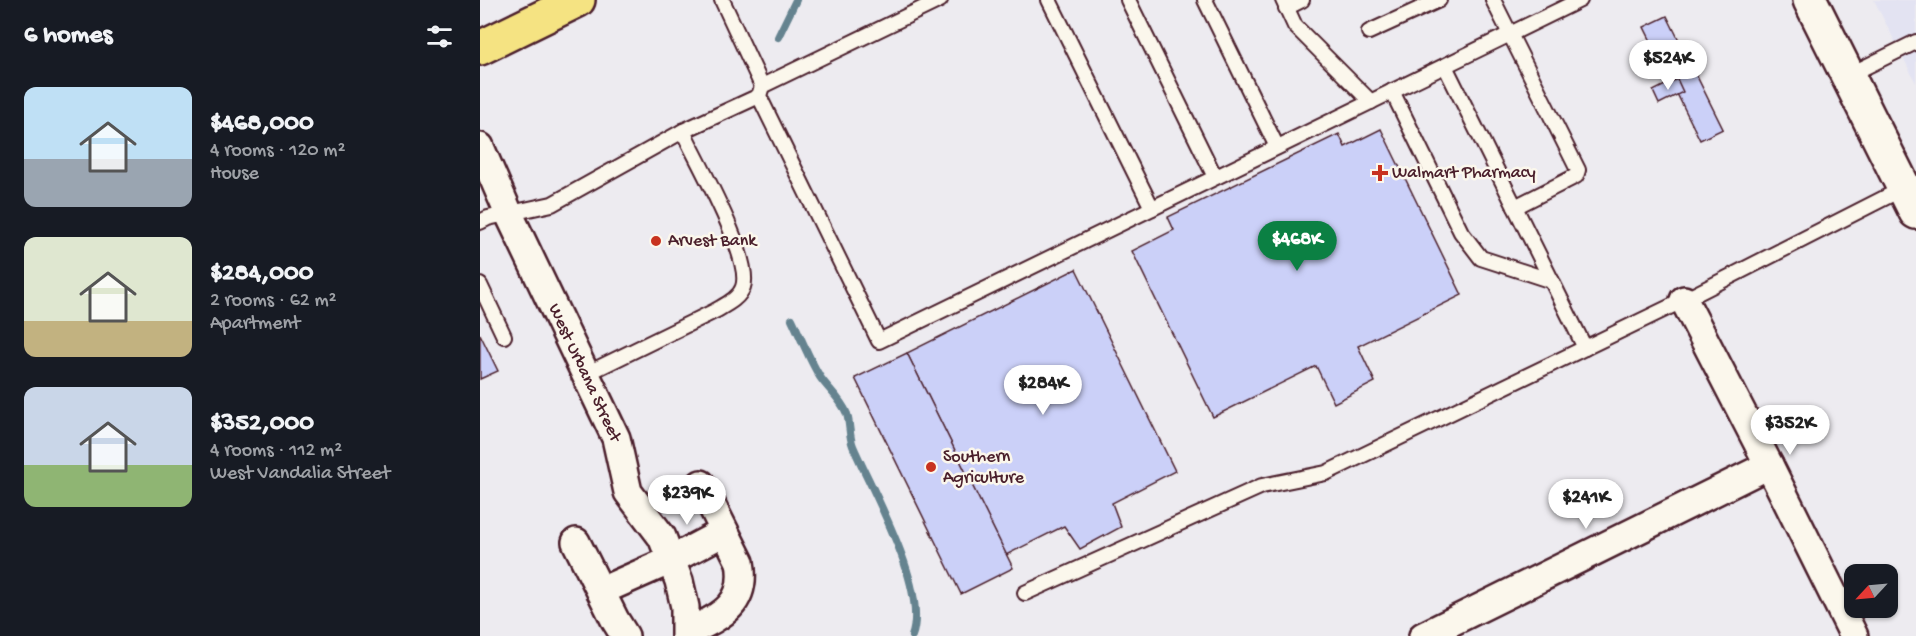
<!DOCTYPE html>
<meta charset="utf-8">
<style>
:root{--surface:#171b24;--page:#20242c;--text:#f1f3f6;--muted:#9ea1a6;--accent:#0b8043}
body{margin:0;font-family:"Gochi Hand",sans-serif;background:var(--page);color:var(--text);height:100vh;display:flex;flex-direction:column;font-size:22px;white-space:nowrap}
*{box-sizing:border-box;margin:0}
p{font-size:20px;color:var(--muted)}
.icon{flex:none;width:33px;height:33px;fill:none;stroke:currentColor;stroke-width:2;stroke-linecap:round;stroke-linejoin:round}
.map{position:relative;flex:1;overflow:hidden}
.drawer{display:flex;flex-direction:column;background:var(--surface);width:480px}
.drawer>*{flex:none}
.needle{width:39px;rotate:244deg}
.fabs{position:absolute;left:1364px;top:564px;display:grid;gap:12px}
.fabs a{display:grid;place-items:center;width:54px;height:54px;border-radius:12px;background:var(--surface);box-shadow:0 2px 4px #0004;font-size:30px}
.price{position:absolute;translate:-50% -51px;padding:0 14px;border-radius:21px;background:#fff;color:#222;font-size:20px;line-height:39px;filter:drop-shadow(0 2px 3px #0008)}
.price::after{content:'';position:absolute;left:50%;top:36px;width:18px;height:14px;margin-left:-9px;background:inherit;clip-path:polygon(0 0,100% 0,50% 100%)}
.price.current{background:var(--accent);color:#fff}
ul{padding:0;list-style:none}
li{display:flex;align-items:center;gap:18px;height:150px;padding:0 24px}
li span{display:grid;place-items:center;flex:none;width:168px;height:120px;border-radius:12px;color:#555}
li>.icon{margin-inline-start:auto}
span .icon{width:72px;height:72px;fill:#fffc;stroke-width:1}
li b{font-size:26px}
h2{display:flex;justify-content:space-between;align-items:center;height:72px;padding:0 24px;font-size:26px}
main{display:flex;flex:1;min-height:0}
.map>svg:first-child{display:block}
.built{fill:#e3e3f2}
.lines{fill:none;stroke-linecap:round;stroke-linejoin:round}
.stream{stroke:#65838f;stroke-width:8}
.building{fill:#cbd0f8;stroke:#4a1f2b;stroke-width:1.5}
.service-casing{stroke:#4a1f2b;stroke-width:18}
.minor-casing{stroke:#4a1f2b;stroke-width:32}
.secondary-casing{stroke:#4a1f2b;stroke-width:38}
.primary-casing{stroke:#4a1f2b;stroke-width:38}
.service{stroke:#fbf7ec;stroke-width:14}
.minor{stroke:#fbf7ec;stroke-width:27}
.secondary{stroke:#fbf7ec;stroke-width:33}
.primary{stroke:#f5e382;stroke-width:33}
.poi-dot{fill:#c8321e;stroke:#fbf7ec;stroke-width:2}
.labels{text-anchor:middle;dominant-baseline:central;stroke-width:5;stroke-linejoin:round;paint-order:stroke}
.poi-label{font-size:18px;fill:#4a1f2b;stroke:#fbf7ec;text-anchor:start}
.street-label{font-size:18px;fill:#4a1f2b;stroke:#fbf7ec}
</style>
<main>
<section class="drawer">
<h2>6 homes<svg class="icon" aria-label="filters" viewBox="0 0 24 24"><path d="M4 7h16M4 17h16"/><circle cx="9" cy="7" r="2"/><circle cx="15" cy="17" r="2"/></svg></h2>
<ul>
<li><span style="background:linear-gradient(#bfe0f5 60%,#9aa5b1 0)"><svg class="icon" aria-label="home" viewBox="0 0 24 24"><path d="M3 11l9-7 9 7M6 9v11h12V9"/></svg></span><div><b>$468,000</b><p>4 rooms · 120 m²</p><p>House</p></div></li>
<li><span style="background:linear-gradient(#dfe7d0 70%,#c2b280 0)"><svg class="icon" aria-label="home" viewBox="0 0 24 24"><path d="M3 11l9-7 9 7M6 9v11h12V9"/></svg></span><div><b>$284,000</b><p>2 rooms · 62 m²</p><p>Apartment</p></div></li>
<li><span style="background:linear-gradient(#c9d6e8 65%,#8fb573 0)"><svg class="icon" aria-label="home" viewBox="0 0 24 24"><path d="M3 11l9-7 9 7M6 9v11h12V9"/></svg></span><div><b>$352,000</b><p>4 rooms · 112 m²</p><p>West Vandalia Street</p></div></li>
</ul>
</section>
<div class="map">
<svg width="1436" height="636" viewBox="0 0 1436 636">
<rect width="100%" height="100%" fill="#edebf0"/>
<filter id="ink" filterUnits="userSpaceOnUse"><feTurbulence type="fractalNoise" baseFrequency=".0167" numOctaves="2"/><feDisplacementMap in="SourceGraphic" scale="12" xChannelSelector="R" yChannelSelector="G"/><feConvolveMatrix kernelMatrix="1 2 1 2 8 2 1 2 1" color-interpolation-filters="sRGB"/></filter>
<g filter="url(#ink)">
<!-- built -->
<path class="built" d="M1394 0H1436V83Z"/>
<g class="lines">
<!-- stream -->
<g class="stream">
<path d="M298 37 316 0"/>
<path d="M312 319C321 338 329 359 340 377 349 390 361 399 367 414 370 424 369 436 373 446 392 491 449 589 432 636"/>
</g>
</g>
<!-- building -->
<g class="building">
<path d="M1187 16 1243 129 1220 140 1164 27Z"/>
<path d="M1197 79 1203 92 1179 104 1173 91Z"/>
<path d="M901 129 982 295 878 346 895 382 854 403 836 366 733 417 652 251 694 230 688 217 859 134 865 147Z"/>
<path d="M596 269 695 471 632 503 641 527 600 549 584 526 526 555 427 353Z"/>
<path d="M0 334 18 371 0 379Z"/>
<path d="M427 353 533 568 481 594 375 378Z"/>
</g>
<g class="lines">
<defs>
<g id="service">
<path d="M242 0 282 86 279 96 399 341 1100 0"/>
<path d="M569 0 672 208"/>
<path d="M648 0 735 177"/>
<path d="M725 0 797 147"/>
<path d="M803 0 815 26 891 102"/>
<path d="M1013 0 1098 170 1096 176 1035 207"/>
<path d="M806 8 822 0"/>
<path d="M889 32 959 0"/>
<path d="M965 66 1105 348"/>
<path d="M1367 76 1436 42"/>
<path d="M282 86 460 0"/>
<path d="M912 91 981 232 1001 258 1072 281"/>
<path d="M0 222 8 218 72 204 203 131 279 96"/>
<path d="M0 285 24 336"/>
<path d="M106 374 235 311C245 305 259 299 263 287 273 259 217 161 203 131"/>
<path d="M545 593 782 486 846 473 1204 300 1424 188"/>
</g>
<g id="minor">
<path d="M0 147 29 214 136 438 148 492 182 537 199 581 205 607V636"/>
<path d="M1204 300 1289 465 1374 636"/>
<path d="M96 542 135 620 145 636"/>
<path d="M121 591 191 560 244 532"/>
<path d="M206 633C239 617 268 606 260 562L221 484"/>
<path d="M943 636 1289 465"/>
</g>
<path id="secondary" d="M1330 0 1436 212"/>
<path id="primary" d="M0 48 98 0"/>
</defs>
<!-- service casing -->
<use href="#service" class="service-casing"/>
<!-- minor casing -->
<use href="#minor" class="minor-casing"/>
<!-- secondary casing -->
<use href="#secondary" class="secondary-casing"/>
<!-- primary casing -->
<use href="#primary" class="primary-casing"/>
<!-- service -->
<use href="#service" class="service"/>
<!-- minor -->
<use href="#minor" class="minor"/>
<!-- secondary -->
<use href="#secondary" class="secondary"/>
<!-- primary -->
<use href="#primary" class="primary"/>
</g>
</g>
<!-- markers -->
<g class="poi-dot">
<path d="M897 164h6v6h6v6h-6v6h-6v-6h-6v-6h6z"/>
<circle cx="176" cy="241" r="6"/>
<circle cx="451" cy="467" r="6"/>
</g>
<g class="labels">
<!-- poi labels -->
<g class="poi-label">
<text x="912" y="173">Walmart Pharmacy</text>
<text x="188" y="241">Arvest Bank</text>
<text x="463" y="457">Southern<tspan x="463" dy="21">Agriculture</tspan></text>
</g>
<!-- street labels -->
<g class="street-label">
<text transform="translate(104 373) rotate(65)">West Urbana Street</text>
</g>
</g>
</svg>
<div class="fabs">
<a><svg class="needle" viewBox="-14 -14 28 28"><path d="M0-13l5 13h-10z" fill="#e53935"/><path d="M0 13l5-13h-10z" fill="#9ea1a6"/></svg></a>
</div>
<b class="price" style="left:1188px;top:91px">$524K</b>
<b class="price current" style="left:817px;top:272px">$468K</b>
<b class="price" style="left:563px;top:416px">$284K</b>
<b class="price" style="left:1310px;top:456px">$352K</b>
<b class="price" style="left:207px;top:526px">$239K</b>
<b class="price" style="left:1106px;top:530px">$241K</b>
</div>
</main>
